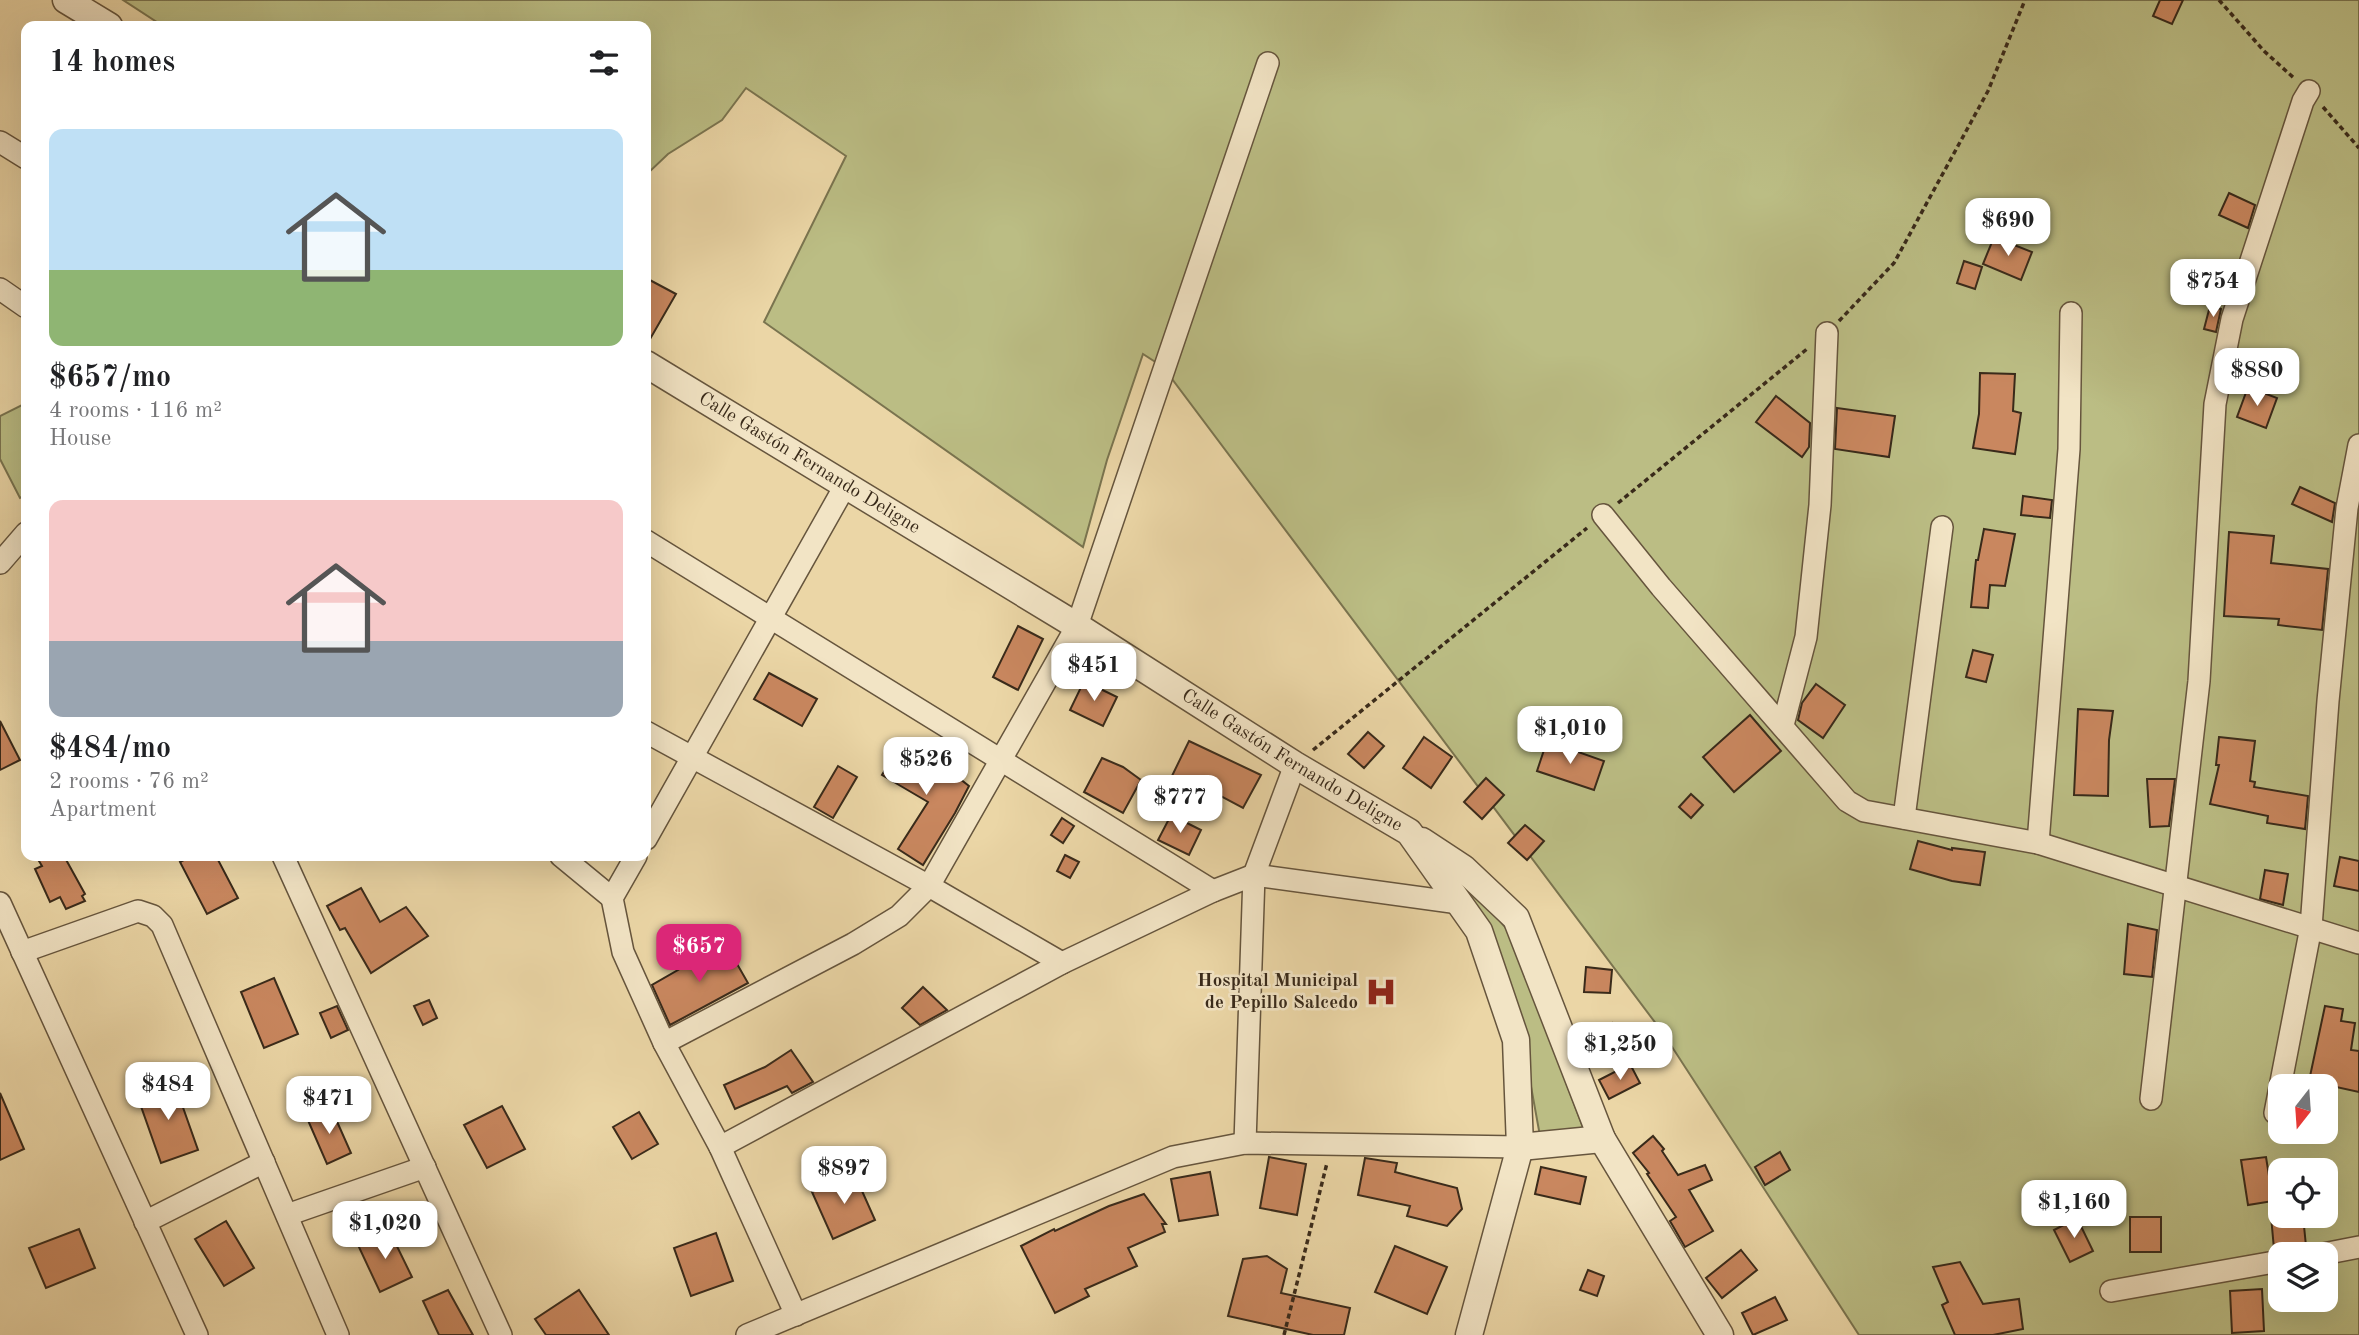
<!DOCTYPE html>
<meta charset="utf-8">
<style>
:root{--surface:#fff;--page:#f6f6f6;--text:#202124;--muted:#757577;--accent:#db2777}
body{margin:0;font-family:"Old Standard TT",serif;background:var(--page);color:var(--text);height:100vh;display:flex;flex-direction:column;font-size:26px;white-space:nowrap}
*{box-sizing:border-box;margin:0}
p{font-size:23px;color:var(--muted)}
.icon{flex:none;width:38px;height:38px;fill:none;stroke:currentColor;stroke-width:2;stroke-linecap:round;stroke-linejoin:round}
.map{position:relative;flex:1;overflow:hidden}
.drawer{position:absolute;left:21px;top:21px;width:630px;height:840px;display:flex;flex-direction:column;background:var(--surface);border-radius:14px;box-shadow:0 7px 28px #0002}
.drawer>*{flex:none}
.needle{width:46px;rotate:197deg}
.fabs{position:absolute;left:2268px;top:1074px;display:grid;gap:14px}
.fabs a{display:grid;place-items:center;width:70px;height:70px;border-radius:14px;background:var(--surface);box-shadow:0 7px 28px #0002;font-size:35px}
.price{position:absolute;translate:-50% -60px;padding:0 16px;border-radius:14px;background:#fff;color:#222;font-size:23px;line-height:46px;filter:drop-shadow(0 2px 4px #0008)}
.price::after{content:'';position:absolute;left:50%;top:42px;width:21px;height:16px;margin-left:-10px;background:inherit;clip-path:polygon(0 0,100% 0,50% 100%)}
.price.selected{background:var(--accent);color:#fff}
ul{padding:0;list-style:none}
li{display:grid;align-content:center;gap:14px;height:371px;padding:0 28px}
li span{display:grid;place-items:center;height:217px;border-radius:14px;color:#555}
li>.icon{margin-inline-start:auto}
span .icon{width:126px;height:126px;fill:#fffc;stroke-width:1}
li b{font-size:30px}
h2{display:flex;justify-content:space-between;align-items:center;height:84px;padding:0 28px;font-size:30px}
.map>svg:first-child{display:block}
.green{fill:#bbbd84;stroke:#7a744f;stroke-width:2;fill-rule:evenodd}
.building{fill:#c9875f;stroke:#392a1a;stroke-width:2}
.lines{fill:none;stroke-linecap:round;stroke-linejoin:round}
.minor-casing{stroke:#66553d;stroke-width:24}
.tertiary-casing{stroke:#66553d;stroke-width:29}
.path{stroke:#392a1a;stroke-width:3.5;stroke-dasharray:5 3.5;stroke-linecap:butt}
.minor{stroke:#f2e4c5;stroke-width:21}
.tertiary{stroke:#f2e4c5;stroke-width:26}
.labels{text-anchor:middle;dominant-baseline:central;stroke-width:5;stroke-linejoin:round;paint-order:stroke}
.street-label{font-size:19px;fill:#392a1a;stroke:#f2e4c5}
.poi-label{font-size:19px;font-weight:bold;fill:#392a1a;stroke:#f2e4c5;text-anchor:end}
</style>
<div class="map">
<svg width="2359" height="1335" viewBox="0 0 2359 1335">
<rect width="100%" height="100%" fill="#ebd6a6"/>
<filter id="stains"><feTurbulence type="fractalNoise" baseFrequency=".00286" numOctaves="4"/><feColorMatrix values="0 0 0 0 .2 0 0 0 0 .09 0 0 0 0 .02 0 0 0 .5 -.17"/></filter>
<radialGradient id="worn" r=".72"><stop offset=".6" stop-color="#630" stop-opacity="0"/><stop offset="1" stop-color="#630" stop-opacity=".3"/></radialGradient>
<!-- green -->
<g class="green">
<path d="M123 0H2359V1335H1859L1663 1033 1163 367 1143 354 1107 460 1083 547 764 322 846 156 746 88 722 120 668 154 646 175V26H163ZM2280 1087H2326V1132H2280ZM2280 1171H2326V1216H2280ZM2280 1255H2326V1300H2280Z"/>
<path d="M22 405 26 413V495L20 498 0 459V416Z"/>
<path d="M1460 875 1506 928 1532 991 1585 1133 1540 1136 1528 1070 1499 956Z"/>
</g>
<!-- building -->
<g class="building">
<path d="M2160 0H2183L2172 24 2153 16Z"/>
<path d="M2229 193 2255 205 2248 228 2219 215Z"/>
<path d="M1994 237 2032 252 2021 280 1983 264Z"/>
<path d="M1964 261 1982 267 1975 289 1957 283Z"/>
<path d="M646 278 676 294 646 346Z"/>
<path d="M2210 306 2221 309 2216 332 2204 329Z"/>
<path d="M1980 373 2015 374 2013 411 2021 413 2015 454 1973 448 1979 414Z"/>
<path d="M2248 387 2277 398 2266 428 2237 417Z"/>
<path d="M1776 396 1810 423 1809 447 1802 457 1756 422Z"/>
<path d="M1837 408 1895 416 1889 457 1835 449Z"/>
<path d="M2300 487 2335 503 2332 522 2292 504Z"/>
<path d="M2023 496 2052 500 2050 518 2021 515Z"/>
<path d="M1984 529 2015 534 2005 586 1990 585 1988 608 1971 607 1976 560H1978Z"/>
<path d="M2229 532 2274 536 2271 563 2328 569 2322 630 2278 625 2279 619 2224 616Z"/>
<path d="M1018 626 1043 639 1018 690 993 677Z"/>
<path d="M1973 650 1993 655 1986 682 1966 677Z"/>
<path d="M769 673 817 699 802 726 754 699Z"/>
<path d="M1084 681 1117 697 1103 726 1070 710Z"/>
<path d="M1816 684 1845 705 1823 738 1798 720 1802 703Z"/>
<path d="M2078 709 2113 711 2109 740 2108 796 2074 795Z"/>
<path d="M1750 715 1781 751 1734 792 1703 757Z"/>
<path d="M0 721 20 760 0 770Z"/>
<path d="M1368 732 1384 746 1364 768 1348 754Z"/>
<path d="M1424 737 1452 757 1431 788 1403 768Z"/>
<path d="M2219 737 2255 741 2250 781 2255 782 2254 787 2308 796 2305 829 2267 823 2268 816 2210 804 2219 765H2216Z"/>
<path d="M904 739 927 753 969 786 955 813 923 865 898 849 928 802 882 775Z"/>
<path d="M1189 741 1261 775 1243 808 1219 795 1215 803 1170 780Z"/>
<path d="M1547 741 1604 761 1594 790 1537 771Z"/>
<path d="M1102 758 1123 767 1141 780 1123 813 1084 792Z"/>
<path d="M838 766 857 777 833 818 814 807Z"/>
<path d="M1486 778 1504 795 1482 819 1464 802Z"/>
<path d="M2147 779H2175L2169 826 2150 827Z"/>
<path d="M1691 794 1703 805 1691 818 1679 807Z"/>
<path d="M1171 815 1201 830 1189 855 1158 840Z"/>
<path d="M1062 818 1074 826 1063 843 1051 835Z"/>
<path d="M1525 825 1544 841 1527 860 1508 843Z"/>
<path d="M1918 841 1952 850V848L1985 852 1980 885 1952 881 1910 869Z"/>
<path d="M1065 855 1079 862 1070 878 1057 871Z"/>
<path d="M36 856H64L85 894 82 896 85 901 66 909 60 897 50 902 35 869 42 866Z"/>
<path d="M191 856H216L238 898 207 914 180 862Z"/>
<path d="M2340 857 2359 861V891L2334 886Z"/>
<path d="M2265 870 2288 874 2283 905 2260 899Z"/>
<path d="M361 888 380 922 406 907 428 936 371 973 345 928 340 930 327 906Z"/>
<path d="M2128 924 2157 930 2152 977 2124 974Z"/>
<path d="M725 943 748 983 670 1025 652 985Z"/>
<path d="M1586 967 1612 970 1610 993 1584 992Z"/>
<path d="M274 978 298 1034 264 1048 241 992Z"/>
<path d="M923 987 947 1010 920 1025 902 1008Z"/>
<path d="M429 1000 437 1018 423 1025 414 1006Z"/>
<path d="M337 1006 348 1030 331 1038 320 1013Z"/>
<path d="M2325 1006 2343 1009 2341 1021 2355 1023 2351 1050 2359 1051V1092L2309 1081Z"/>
<path d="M1612 1023 1619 1048 1588 1056 1582 1032Z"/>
<path d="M791 1050 813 1082 792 1093 787 1086 735 1109 724 1085 765 1067Z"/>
<path d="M1630 1064 1640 1083 1609 1099 1599 1080Z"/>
<path d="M174 1082 198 1150 161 1163 137 1095Z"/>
<path d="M0 1093 24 1149 0 1160Z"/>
<path d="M502 1106 525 1149 487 1168 464 1125Z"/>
<path d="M331 1108 351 1153 327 1164 307 1118Z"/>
<path d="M639 1112 658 1144 632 1159 613 1127Z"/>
<path d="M1653 1136 1664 1149 1662 1151 1678 1175 1705 1165 1712 1180 1689 1190 1713 1231 1685 1247 1670 1221 1676 1217 1647 1174 1649 1173 1633 1153Z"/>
<path d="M1780 1152 1790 1170 1765 1185 1755 1167Z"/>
<path d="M1269 1157 1306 1164 1297 1215 1260 1208Z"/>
<path d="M2266 1157 2273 1201 2248 1205 2241 1160Z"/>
<path d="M1365 1158 1397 1163 1395 1172 1457 1188 1462 1209 1447 1226 1407 1216 1410 1206 1358 1195Z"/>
<path d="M1541 1167 1586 1177 1580 1204 1535 1194Z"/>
<path d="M1210 1172 1218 1215 1179 1221 1171 1179Z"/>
<path d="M854 1173 875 1220 833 1239 812 1192Z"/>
<path d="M1144 1194 1166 1224H1162L1165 1232 1128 1248 1137 1266 1085 1289 1089 1296 1055 1313 1021 1246 1054 1229 1055 1231 1109 1206Z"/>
<path d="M2271 1216H2303L2306 1246 2274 1249Z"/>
<rect x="2130" y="1217" width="31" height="35"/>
<path d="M2077 1218 2093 1251 2070 1262 2054 1230Z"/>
<path d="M226 1221 254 1268 224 1286 195 1239Z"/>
<path d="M79 1229 95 1268 46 1288 29 1248Z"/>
<path d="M389 1230 412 1277 380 1292 358 1245Z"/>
<path d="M716 1233 733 1281 691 1296 674 1248Z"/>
<path d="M1395 1246 1447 1267 1427 1314 1375 1292Z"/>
<path d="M1741 1250 1757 1270 1722 1298 1706 1278Z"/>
<path d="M1267 1256 1287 1269 1281 1293 1350 1308 1344 1335H1313L1228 1316 1243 1259Z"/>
<path d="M1960 1262 1983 1304 2019 1299 2023 1329 1993 1335H1955L1942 1305 1948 1302 1933 1267Z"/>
<path d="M1588 1270 1604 1276 1597 1296 1580 1290Z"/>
<path d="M2262 1289 2264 1331 2232 1333 2230 1291Z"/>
<path d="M448 1290 473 1335H439L423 1301Z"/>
<path d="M579 1290 609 1335H546L535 1319Z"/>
<path d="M1775 1297 1787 1320 1753 1335 1742 1313Z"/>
</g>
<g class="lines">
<defs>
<g id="minor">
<path d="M0 142 26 158"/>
<path d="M0 289 26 307"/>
<path d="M1603 515 1661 587 1847 801 1864 811 2038 843 2359 943"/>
<path d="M646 541 1213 891"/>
<path d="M0 563 26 533"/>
<path d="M1783 725 1806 637 1820 505 1827 333"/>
<path d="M646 732 929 886 1062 963"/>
<path d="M1904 818 1942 527"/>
<path d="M646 839 845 486"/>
<path d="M2038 843 2069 449 2071 313"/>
<path d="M283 856 501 1335"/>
<path d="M561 856 612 898"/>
<path d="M636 856 612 898 623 952 664 1043 720 1147 796 1315"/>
<path d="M0 903 197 1335"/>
<path d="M22 952 138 911 153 916 162 925 338 1335"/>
<path d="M664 1043 853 944 899 916 929 886 1077 626 1268 63"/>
<path d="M2151 1099 2199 681 2215 404 2232 319 2303 101 2309 91"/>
<path d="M2275 1113 2311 927 2328 701 2347 508 2359 445"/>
<path d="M1245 1143 1254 875 1295 765"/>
<path d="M720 1147 1062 963 1213 891 1254 875 1459 903"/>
<path d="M287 1215 425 1167"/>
<path d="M145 1222 264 1162"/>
<path d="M2318 1255 2359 1247"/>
<path d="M2111 1291 2280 1261"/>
<path d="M747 1335 1173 1157 1245 1143 1520 1147"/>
</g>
<g id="tertiary">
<path d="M66 0 109 26"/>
<path id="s1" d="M646 364 1077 626 1295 765 1409 832 1479 931 1516 1040 1520 1147 1469 1335"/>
<path d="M1422 841 1463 868 1516 918 1602 1139 1720 1335"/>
<path d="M1520 1147 1602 1139"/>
</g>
</defs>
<!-- minor casing -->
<use href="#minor" class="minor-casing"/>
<!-- tertiary casing -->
<use href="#tertiary" class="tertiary-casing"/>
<!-- path -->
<g class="path">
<path d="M2219 0 2264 51 2295 79"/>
<path d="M2323 107 2359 148"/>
<path d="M1839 321 1894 263 1988 91 2025 0"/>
<path d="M1618 503 1807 349"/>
<path d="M1313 750 1587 528"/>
<path d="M1284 1335 1327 1163"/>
</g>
<!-- minor -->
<use href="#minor" class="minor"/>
<!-- tertiary -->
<use href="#tertiary" class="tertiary"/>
</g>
<!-- icons -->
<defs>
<symbol id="hospital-bare" viewBox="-9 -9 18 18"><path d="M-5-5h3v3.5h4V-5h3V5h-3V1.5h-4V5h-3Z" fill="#8f2418" stroke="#f2e4c5" stroke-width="2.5" paint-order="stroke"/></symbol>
</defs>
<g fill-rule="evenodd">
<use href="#hospital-bare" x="1359" y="970" width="44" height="44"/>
</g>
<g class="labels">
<!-- street labels -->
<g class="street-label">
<text stroke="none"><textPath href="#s1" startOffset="191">Calle Gastón Fernando Deligne</textPath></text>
<text stroke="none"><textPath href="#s1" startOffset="758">Calle Gastón Fernando Deligne</textPath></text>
</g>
<!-- poi labels -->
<g class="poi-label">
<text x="1358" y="981">Hospital Municipal<tspan x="1358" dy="22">de Pepillo Salcedo</tspan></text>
</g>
</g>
<rect width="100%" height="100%" filter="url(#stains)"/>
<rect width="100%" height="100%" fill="url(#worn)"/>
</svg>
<div class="fabs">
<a><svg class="needle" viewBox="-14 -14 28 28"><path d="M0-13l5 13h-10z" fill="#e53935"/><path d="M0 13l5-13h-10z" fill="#757577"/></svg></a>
<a><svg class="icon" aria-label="locate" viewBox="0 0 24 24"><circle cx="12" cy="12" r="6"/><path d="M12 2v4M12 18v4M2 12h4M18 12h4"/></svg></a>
<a><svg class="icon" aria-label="layers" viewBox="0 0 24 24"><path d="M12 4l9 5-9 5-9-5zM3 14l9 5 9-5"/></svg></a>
</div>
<b class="price" style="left:2008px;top:258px">$690</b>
<b class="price" style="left:2213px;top:319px">$754</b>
<b class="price" style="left:2257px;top:408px">$880</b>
<b class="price" style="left:1094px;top:703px">$451</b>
<b class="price" style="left:1570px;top:766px">$1,010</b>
<b class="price" style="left:926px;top:797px">$526</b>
<b class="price" style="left:1180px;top:835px">$777</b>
<b class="price selected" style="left:699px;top:984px">$657</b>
<b class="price" style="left:1620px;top:1082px">$1,250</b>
<b class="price" style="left:168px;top:1122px">$484</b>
<b class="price" style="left:329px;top:1136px">$471</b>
<b class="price" style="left:844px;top:1206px">$897</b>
<b class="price" style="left:2074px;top:1240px">$1,160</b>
<b class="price" style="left:385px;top:1261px">$1,020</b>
<section class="drawer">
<h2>14 homes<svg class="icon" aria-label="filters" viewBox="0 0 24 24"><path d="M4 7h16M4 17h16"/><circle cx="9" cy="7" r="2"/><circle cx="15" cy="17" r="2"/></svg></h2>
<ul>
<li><span style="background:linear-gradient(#bfe0f5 65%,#8fb573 0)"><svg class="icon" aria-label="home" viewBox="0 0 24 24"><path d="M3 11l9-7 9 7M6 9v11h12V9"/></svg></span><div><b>$657/mo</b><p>4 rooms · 116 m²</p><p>House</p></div></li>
<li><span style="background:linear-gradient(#f6c9c9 65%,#9aa5b1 0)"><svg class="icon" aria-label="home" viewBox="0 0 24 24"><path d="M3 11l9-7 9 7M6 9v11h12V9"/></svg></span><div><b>$484/mo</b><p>2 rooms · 76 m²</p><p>Apartment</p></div></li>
</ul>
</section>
</div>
